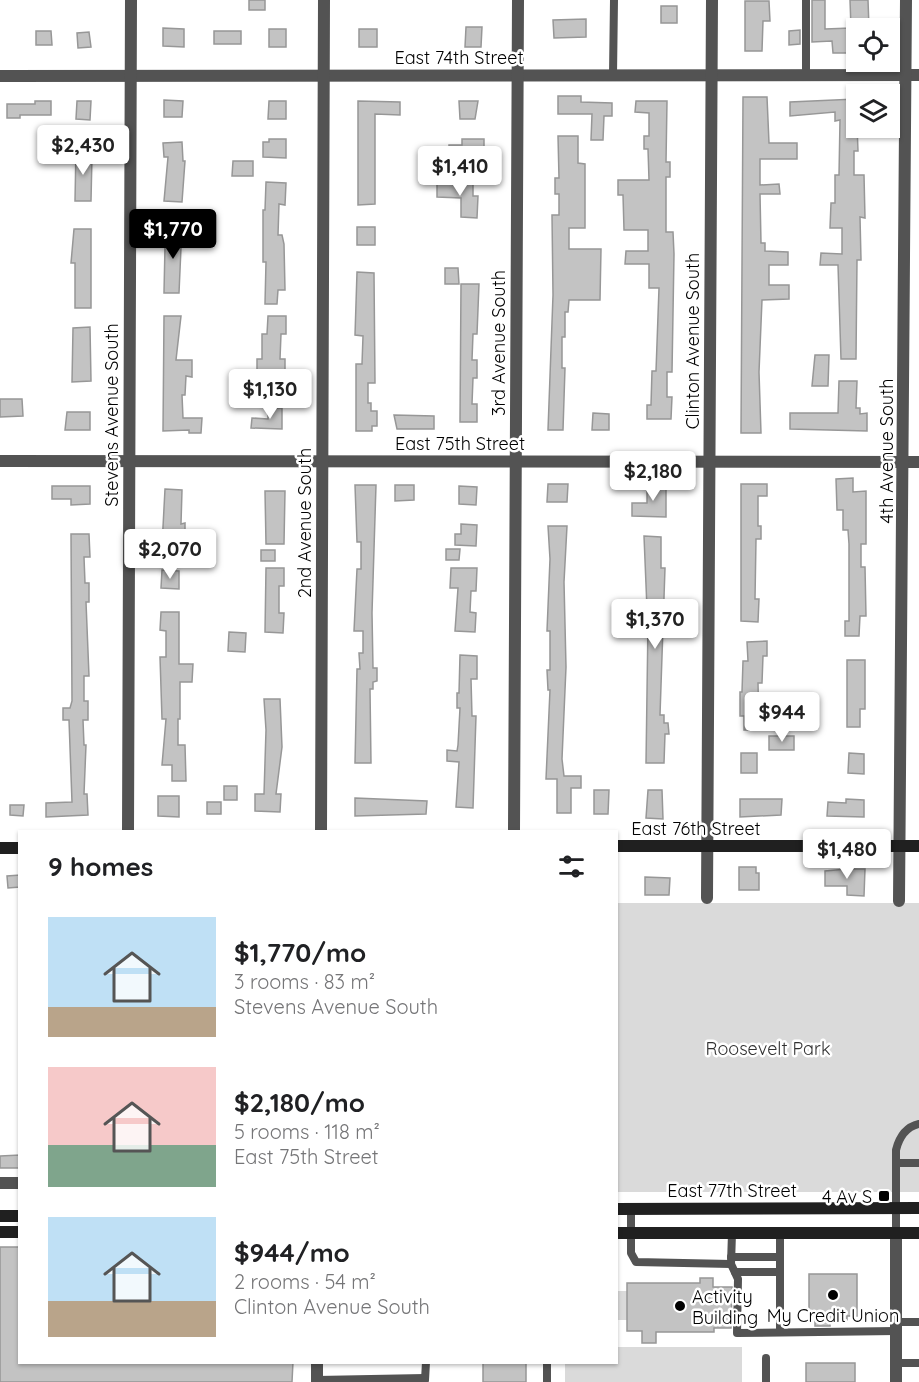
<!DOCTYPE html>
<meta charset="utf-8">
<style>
:root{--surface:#fff;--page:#f6f6f6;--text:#202124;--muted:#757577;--accent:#000}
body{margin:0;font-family:Quicksand,sans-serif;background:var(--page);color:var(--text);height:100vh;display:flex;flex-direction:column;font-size:22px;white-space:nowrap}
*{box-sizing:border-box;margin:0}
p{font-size:20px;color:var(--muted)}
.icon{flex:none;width:33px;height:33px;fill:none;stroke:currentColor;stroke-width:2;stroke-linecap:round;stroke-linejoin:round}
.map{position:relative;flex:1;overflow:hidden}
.sheet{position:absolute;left:18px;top:830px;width:600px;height:534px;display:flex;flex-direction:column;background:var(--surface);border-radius:0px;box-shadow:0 2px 4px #0004}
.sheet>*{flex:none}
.fabs{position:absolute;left:846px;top:18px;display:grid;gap:12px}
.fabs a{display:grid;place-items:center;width:54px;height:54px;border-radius:0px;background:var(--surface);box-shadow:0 2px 4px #0004;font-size:30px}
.price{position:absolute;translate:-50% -51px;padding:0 14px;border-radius:6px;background:#fff;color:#222;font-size:20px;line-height:39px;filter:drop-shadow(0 2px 3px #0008)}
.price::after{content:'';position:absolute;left:50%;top:36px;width:18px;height:14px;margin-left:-9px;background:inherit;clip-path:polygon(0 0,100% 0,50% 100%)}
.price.selected{background:var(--accent);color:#fff}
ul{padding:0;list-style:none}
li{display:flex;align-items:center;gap:18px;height:150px;padding:0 30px}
li span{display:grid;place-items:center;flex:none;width:168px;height:120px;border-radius:0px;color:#555}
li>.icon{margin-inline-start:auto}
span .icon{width:72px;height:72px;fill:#fffc;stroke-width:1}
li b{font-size:26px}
h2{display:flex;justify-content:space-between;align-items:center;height:72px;padding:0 30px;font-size:26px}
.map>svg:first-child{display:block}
.green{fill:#dadada}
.building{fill:#c3c3c3;stroke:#979797;stroke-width:1.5}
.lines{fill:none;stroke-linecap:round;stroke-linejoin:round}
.lane{stroke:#535353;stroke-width:8}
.street{stroke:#535353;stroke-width:12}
.secondary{stroke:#202020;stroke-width:12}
.poi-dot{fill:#000;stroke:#fff;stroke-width:2}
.labels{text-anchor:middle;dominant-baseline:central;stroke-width:5;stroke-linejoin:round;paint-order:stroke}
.street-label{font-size:18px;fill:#000;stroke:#fff}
.park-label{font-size:18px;fill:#313131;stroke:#fff}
.poi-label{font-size:18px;fill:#000;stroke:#fff;text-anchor:end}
</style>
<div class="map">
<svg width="919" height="1382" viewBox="0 0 919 1382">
<rect width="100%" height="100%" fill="#fff"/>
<!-- green -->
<g class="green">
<path d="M616 903H919V1192H617Z"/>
<path d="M616 1291H627V1320H617Z"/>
<path d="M617 1347H742V1382H565V1362H616Z"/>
</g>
<!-- building -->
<g class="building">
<rect x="249" y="0" width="16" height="10"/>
<path d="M812 0H825V29L851 28 850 0H868L869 28H856V53H833L832 41 812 42Z"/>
<path d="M745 1H769L770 21H763L762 51H745Z"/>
<rect x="661" y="6" width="16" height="17"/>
<path d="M586 19V37L554 38 553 20Z"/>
<path d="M466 27H482L481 47H465Z"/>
<path d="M163 28 184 29V47L163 46Z"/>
<rect x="269" y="29" width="17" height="18"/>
<rect x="359" y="29" width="18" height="18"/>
<path d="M800 30V44L789 45V31Z"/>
<path d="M36 31H51L52 45H36Z"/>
<rect x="214" y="31" width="27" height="13"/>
<path d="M89 32 91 47 78 48 77 33Z"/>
<path d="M558 96H581V102L612 103V116H604L603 140H591L592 114H558Z"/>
<path d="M743 97H767L769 143H797V159H760V185L779 184 780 194H760L761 243H765V251L788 252V265H769V285H789V299L762 300 759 372 761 433H741Z"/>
<path d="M856 99 858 151H854V175H864L865 218 860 217 861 260H857L856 359H841L838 265H820L821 253 842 254V228H830L831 203H835V175H839L840 120 835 121V112L790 116V102Z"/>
<path d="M164 100 183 101 182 117H164Z"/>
<path d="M35 101H51V115H20V118H7V104H35Z"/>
<path d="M77 101H91L90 120 76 119Z"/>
<path d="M269 101H286V119H268Z"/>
<path d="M358 101 400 102V115L375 114V204L358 205Z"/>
<path d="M459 101H478L475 119H460Z"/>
<path d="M636 101H667L666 162H670V177H666V232H673L674 254 672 372H667V397H672L671 419H647V405H651L652 371H656L659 288H649V264H625L626 251H648V230H624L623 195H618V180H649L648 149H644V136H649V113L635 112Z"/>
<path d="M558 136H578V163L585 164V228H569V249H601L600 300H569L568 312H565V337H562V368H565L563 430H548L553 295 552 215H559V194H555V178H559Z"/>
<path d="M269 139H286V158L263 157V142H269Z"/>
<path d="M462 139H484V157H472V161H449V145H462Z"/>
<path d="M182 142 183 161H185L182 202 164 201 168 157H164L163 143Z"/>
<path d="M76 148 88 149V156H92L91 201H75Z"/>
<rect x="432" y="159" width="14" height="16"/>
<path d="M233 161H253V176H232Z"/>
<path d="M266 182 286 183 285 205 279 204 278 235H282L284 244 285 290H278L277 304H265L266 262H263V210H265Z"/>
<path d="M437 182 473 183V196H478L477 218 461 217V198L437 197Z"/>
<path d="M168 225H182L179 293H164L165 246H167Z"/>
<rect x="357" y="227" width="18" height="18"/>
<path d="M74 229H91V308H75V263H71Z"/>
<path d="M445 268H458L459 284H445Z"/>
<path d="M357 272 374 273 375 383H368V403H371V411H377V426H372V431H356V364H362L363 336 355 335Z"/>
<path d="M461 284H479L477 334H473L472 360H477V378H473L472 404H477V422H460Z"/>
<path d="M164 316H181L176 360H192V377L186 376 185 395H182L183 418H202L201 433H189V430L163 431Z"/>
<path d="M268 316H286V334H281L280 359H285V379H276V393H263V379H257V359H262V334H267Z"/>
<path d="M90 327 91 381 72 382 73 328Z"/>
<path d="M815 355H829L828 386H812Z"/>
<path d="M839 381H857L856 408H860V414L867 413V431L790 429V413H838Z"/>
<path d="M0 399H22L23 416 0 417Z"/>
<path d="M268 408H282V429L251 428 252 418 268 419Z"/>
<path d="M67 412H90V430H65Z"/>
<path d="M593 413 609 414V430H592Z"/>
<path d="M394 415 434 416V429H397Z"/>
<path d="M853 478V492L866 491V544H861V567H865L866 616H860L859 636H845V621H849V544L848 530H843V510H837L836 479Z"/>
<path d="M647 482H666V517L632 516V503H647Z"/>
<path d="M548 484H568L567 502H547Z"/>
<path d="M741 484H767V496H758V526H761V539H756L755 599H759L758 622 741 621Z"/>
<path d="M355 485H376L372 613 373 668H377V681L373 682V689H370L371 763H355L357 669H360L359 653H363V631H354L357 569H361V542H357Z"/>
<path d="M395 485H414V500L395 501Z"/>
<path d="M52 486H90V504L71 505V499H52Z"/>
<path d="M459 486 477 487 476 505 459 504Z"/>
<path d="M165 489 182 490 181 524 185 523V547H200L201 562 175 563V545L162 546Z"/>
<path d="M265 491H285L284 544H266Z"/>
<path d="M461 524 477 525 476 546 455 545V534H461Z"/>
<path d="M548 526H567L564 582 566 667 562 759 564 776H581V788H571V813H557V779H546L550 690H548L547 670H550V631H547L550 559Z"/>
<path d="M71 534H89L90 557H84L85 583H89V602H86L89 676H84V701H88V720H83L84 745H86L84 794H87L88 815 46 817V803L72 802 69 720H63V708H70L72 701Z"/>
<path d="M644 536 661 537V568H665L660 715H664V723H668L669 734H665L664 763H646L648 623H646L647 609Z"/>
<path d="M446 549H460L459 560H446Z"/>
<rect x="261" y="550" width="14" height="11"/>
<path d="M266 568H284V586H279V613H284L283 633 265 632Z"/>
<path d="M451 568H477L476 591H471L470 612 476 613 475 632 455 631 458 588H450Z"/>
<path d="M162 570 179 571V589L161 588Z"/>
<path d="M161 612H179V664H193L192 682H180V719H178V745H185L186 781H172V765H162L166 719H162L160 657H166V631L160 630Z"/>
<path d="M229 632 246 633 245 652 228 651Z"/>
<path d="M767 641V656H763L762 683H758L759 730H744V716H740V692H742L743 661H748L747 642Z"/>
<path d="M460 655 477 656V679H471L472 716H476L473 808 456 807 459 762 447 761V750L457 751 458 745 460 708H457V693H459Z"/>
<path d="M847 660H865V709H860V727H847Z"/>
<path d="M264 699H280L282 747 276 794H281L280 812 255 811V794H264L266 730Z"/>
<rect x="769" y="736" width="25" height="14"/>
<rect x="741" y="753" width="16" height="20"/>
<path d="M849 753 864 754V774L848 773Z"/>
<rect x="224" y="786" width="13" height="14"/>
<path d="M594 790H609L608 814H594Z"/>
<path d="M648 790H662L663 819 646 818Z"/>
<path d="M158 796H179V817L158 816Z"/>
<path d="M355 798 427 801 426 814 355 816Z"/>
<path d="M740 799H782L781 815 740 817Z"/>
<path d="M846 799 864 800V817L827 816 828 802 846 803Z"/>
<rect x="207" y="802" width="14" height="12"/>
<path d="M10 805H24L23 816 10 815Z"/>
<path d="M739 867H756V873H759V890H739Z"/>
<path d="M847 869H865L864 896 847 895V886H825V871Z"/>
<path d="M20 875V887L8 888 7 876Z"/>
<path d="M645 877 670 878 669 895H645Z"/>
<path d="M20 1155V1168H0V1156Z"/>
<path d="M0 1247H20V1362H293L292 1382H0Z"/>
<path d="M809 1274H857V1316H847V1320H830V1326H815V1316H809Z"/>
<path d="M700 1278H713V1287H732L731 1328H714V1332H656V1343H642V1331H627V1283H700Z"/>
<rect x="483" y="1362" width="43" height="20"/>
<rect x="806" y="1363" width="49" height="19"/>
</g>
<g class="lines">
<!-- lane -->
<g class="lane">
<path d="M613 75 614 0"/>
<path d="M806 75V0"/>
<path d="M896 1163H919"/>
<path d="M631 1209V1253L636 1262 731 1264"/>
<path d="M732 1233 731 1264 738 1279 737 1333 896 1331"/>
<path d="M896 1233V1150C899 1138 906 1127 919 1124"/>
<path d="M731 1257H780"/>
<path d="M735 1272H780"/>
<path d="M896 1322H919"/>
<path d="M780 1332V1233"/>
<path d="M896 1363H919"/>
<path d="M317 1380 425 1378"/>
<path d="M425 1380 426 1362"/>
<path d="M547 1382V1363"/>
<path d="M766 1382V1358"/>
</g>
<!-- street -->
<g class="street">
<path d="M0 76 919 75"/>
<path d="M0 461 919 462"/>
<path d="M128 831 131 0"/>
<path d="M321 831 324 0"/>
<path d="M514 831 518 0"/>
<path d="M707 898 712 0"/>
<path d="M899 901 906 0"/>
<path d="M0 1183H20"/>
<path d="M896 1233V1382"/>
<path d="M317 1382V1362"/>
</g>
<!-- secondary -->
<g class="secondary">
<path d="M616 846H919"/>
<path d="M0 848H20"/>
<path d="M616 1209 919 1208"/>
<path d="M0 1216H20"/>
<path d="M0 1232H20"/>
<path d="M616 1233H919"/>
</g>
</g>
<!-- markers -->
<g class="poi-dot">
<rect x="878" y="1190" width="12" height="12" rx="3"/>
<circle cx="833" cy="1295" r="6"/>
<circle cx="680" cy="1306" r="6"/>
</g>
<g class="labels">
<!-- street labels -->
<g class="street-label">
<text x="459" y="57">East 74th Street</text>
<text transform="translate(692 341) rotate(-90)">Clinton Avenue South</text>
<text transform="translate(498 343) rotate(-90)">3rd Avenue South</text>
<text transform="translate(111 415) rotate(-90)">Stevens Avenue South</text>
<text x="460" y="443">East 75th Street</text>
<text transform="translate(886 451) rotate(-90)">4th Avenue South</text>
<text transform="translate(304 523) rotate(-90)">2nd Avenue South</text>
<text x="696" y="828">East 76th Street</text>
<text x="732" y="1190">East 77th Street</text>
</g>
<!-- park labels -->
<g class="park-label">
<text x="768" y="1048">Roosevelt Park</text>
</g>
<!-- poi labels -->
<g class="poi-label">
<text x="872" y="1196">4 Av S</text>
<text x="692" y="1296" text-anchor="start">Activity<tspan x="692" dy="21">Building</tspan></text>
<text x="833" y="1315" text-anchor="middle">My Credit Union</text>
</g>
</g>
</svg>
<div class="fabs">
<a><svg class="icon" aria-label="locate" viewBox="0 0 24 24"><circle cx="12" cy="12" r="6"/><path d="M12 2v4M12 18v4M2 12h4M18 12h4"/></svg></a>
<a><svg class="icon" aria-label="layers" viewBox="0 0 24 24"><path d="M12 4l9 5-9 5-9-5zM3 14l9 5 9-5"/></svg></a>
</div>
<b class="price" style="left:83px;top:176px">$2,430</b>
<b class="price" style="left:460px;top:197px">$1,410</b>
<b class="price selected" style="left:173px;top:260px">$1,770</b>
<b class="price" style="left:270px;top:420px">$1,130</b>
<b class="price" style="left:653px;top:502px">$2,180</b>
<b class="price" style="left:170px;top:580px">$2,070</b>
<b class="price" style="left:655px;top:650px">$1,370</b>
<b class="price" style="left:782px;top:743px">$944</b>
<b class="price" style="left:847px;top:880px">$1,480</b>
<section class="sheet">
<h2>9 homes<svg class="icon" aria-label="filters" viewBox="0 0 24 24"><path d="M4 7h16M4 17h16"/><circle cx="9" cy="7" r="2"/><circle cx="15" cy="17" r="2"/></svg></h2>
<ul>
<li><span style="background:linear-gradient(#bfe0f5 75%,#b9a48a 0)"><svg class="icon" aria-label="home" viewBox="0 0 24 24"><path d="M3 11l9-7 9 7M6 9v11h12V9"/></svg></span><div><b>$1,770/mo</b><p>3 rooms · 83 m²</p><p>Stevens Avenue South</p></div></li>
<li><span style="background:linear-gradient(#f6c9c9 65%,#7fa58c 0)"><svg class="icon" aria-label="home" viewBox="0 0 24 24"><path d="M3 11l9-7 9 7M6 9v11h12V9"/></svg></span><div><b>$2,180/mo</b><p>5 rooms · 118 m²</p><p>East 75th Street</p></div></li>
<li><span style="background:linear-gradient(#bfe0f5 70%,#b9a48a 0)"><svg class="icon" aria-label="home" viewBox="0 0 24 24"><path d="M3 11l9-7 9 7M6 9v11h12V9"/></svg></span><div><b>$944/mo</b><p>2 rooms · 54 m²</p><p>Clinton Avenue South</p></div></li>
</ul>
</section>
</div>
